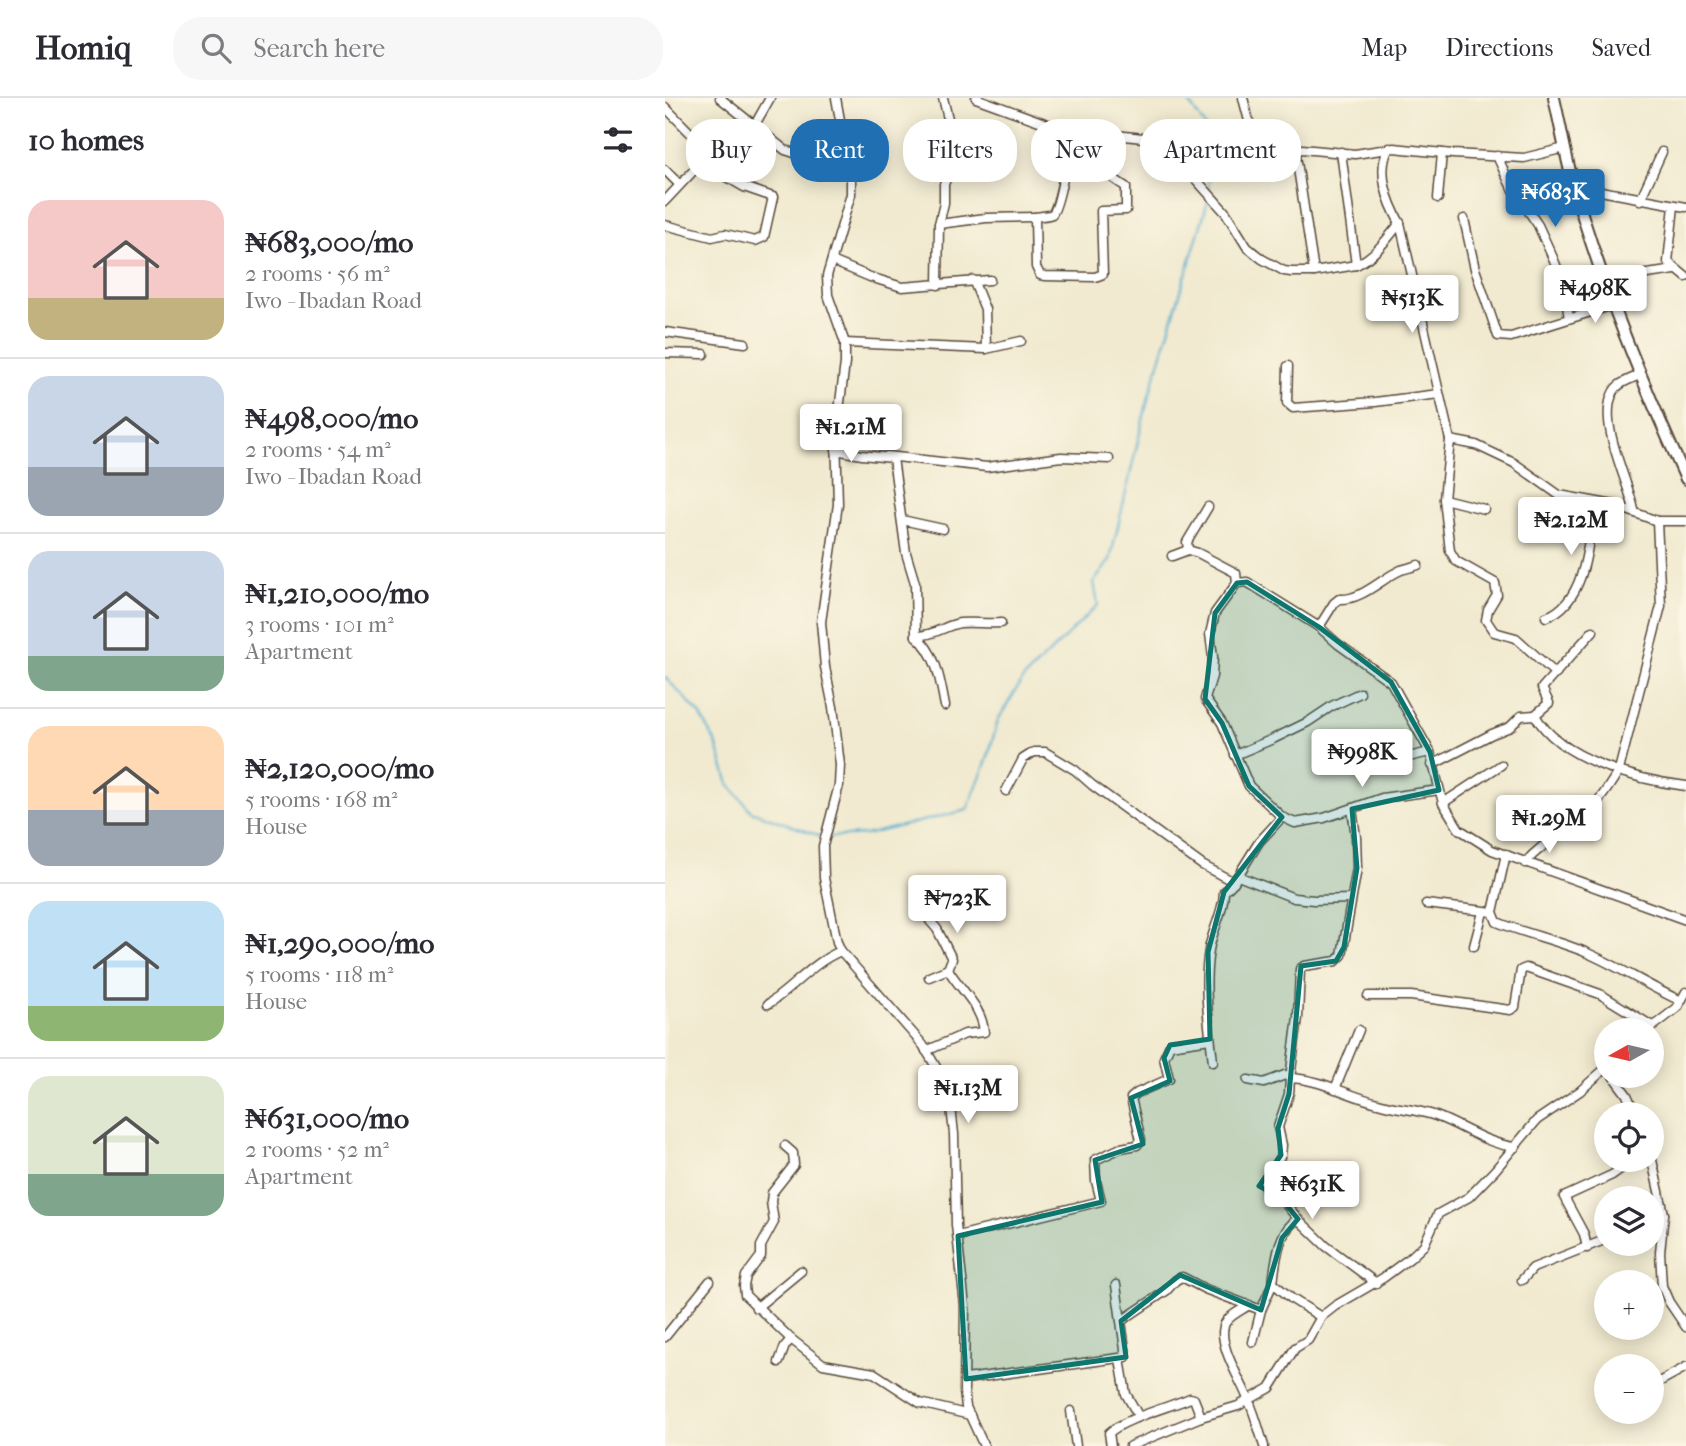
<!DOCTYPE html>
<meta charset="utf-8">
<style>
:root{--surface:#fff;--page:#f7f7f7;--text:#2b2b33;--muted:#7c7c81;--line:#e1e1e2;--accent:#1f6fb2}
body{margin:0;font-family:"IM FELL French Canon",serif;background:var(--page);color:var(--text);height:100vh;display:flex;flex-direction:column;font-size:26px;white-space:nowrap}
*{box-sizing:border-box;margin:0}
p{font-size:23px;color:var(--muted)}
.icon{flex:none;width:38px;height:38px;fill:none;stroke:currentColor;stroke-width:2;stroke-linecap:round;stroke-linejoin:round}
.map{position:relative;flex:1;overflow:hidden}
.side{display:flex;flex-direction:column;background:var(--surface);width:665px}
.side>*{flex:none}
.banner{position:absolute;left:21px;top:21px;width:665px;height:63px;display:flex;gap:14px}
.needle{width:46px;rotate:262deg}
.tools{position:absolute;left:929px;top:920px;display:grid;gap:14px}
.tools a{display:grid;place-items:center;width:70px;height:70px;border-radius:50%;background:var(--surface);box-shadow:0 4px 18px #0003;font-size:35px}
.price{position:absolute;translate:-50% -60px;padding:0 16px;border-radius:7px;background:#fff;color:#222;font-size:23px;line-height:46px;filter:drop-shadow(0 2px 4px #0008)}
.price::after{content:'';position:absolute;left:50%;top:42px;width:21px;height:16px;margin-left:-10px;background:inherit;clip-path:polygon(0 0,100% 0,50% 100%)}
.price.current{background:var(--accent);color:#fff}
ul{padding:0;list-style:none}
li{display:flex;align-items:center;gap:21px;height:175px;padding:0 28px}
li+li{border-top:2px solid var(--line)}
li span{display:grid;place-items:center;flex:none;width:196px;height:140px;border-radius:21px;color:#555}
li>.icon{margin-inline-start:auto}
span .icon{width:84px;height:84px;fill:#fffc;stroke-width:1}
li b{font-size:30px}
h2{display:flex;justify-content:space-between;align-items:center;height:84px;padding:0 28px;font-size:30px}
.tag{padding:0 24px;border-radius:28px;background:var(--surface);box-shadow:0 4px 18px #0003;font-size:24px;line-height:63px}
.tag.current{background:var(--accent);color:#fff}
header{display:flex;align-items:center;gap:42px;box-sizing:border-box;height:98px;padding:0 35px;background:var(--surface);border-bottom:2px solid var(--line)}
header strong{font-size:33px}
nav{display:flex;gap:38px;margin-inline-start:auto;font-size:24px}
.search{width:490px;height:63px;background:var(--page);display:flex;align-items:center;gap:18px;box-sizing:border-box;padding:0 24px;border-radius:28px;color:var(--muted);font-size:26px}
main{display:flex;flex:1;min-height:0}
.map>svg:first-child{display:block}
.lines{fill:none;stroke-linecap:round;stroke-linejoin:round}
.stream{stroke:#51accf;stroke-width:2}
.minor-casing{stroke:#564739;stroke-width:11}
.major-casing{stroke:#564739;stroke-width:14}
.minor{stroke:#fff;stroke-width:8}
.major{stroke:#fff;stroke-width:10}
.marked{fill:#0f766e;fill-opacity:0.2;stroke:#0f766e;stroke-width:5;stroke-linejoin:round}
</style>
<header>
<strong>Homiq</strong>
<div class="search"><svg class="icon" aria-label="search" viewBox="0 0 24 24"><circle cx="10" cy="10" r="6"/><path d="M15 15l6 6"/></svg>Search here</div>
<nav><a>Map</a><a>Directions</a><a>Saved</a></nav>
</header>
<main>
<section class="side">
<h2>10 homes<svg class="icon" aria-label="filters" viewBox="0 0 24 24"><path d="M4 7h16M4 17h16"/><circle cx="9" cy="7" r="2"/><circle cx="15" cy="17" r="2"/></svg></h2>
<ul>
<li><span style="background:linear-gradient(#f6c9c9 70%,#c2b280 0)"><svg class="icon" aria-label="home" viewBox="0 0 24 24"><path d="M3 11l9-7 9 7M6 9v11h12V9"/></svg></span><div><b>₦683,000/mo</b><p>2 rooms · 56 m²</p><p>Iwo - Ibadan Road</p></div></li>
<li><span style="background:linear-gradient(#c9d6e8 65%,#9aa5b1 0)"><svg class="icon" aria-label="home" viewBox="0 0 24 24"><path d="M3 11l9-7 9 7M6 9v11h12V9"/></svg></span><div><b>₦498,000/mo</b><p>2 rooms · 54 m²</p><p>Iwo - Ibadan Road</p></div></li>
<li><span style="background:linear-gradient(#c9d6e8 75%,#7fa58c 0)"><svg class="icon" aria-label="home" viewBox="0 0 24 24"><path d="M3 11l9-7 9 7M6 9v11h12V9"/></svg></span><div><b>₦1,210,000/mo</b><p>3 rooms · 101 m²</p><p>Apartment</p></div></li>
<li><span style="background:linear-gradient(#ffd9b3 60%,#9aa5b1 0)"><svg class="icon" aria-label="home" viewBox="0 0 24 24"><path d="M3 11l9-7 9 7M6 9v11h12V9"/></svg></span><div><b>₦2,120,000/mo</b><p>5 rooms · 168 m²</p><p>House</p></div></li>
<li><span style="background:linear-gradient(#bfe0f5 75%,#8fb573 0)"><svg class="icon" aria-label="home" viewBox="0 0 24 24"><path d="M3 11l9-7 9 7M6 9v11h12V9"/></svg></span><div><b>₦1,290,000/mo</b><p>5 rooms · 118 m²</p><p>House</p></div></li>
<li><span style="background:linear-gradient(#dfe7d0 70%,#7fa58c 0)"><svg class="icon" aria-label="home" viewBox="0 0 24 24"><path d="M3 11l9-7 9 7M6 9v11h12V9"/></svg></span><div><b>₦631,000/mo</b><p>2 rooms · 52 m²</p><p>Apartment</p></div></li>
</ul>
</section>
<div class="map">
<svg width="1021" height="1348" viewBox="0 0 1021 1348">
<rect width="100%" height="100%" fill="#fcf5e5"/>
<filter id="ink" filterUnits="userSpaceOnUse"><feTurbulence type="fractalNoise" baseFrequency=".0143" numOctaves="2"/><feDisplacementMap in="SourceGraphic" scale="14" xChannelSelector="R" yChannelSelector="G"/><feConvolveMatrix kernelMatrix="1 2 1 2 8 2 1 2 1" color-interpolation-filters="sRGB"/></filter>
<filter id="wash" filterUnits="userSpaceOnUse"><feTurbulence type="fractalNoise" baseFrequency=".00686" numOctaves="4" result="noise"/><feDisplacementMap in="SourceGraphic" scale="28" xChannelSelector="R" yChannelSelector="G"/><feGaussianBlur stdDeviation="1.57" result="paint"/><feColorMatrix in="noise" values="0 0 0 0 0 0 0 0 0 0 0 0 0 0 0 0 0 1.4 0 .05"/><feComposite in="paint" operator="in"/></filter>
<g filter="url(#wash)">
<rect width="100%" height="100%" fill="#f1ead0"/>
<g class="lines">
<!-- stream -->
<g class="stream">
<path d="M521 0 542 31 543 52"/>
<path d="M543 58 544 91"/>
<path d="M0 579 35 616 51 645 64 686 86 713 158 739"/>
<path d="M164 739 200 737 302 712 322 662 333 622 357 582 433 507 429 484 445 462 482 305 544 100"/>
</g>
</g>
</g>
<g filter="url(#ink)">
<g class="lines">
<defs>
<g id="minor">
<path d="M55 0 120 52 164 66 183 68"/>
<path d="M171 0 186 82V96L162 178 163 197 180 245V265L171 336 173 406 156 524 160 569 168 609 175 667 174 687 158 748 159 780 172 844 176 853 258 947 274 974 285 1000 289 1036 291 1127 300 1208 299 1293 301 1309 319 1348"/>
<path d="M311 0 396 31 496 42 516 59 527 77 561 115 582 149 597 161 619 173 626 174H649L691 167C709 159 723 140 735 125 723 104 711 73 724 50"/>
<path d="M578 0 584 23 587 57"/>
<path d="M0 9 48 58"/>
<path d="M407 32C405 44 394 112 387 116 383 118 374 118 370 119L371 169 375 177 380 178 430 179 438 176 436 113 461 112V89L449 81 444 36"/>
<path d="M630 51 649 174"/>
<path d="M676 54 691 167"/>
<path d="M832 58 845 86 873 127 888 160 898 184 904 220"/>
<path d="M516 59 538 54 595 57 637 51 690 56 729 50 788 56 859 60 900 50"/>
<path d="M0 72 14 86"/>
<path d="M909 88 1021 109"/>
<path d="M773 100 777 55"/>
<path d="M975 102 997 54"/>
<path d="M0 103 31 70 79 38 92 23 105 0"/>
<path d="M1009 108 1003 164 1021 179"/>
<path d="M799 121 810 171 833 238 846 239 948 207"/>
<path d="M735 125 785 342 779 401 785 453 791 463 830 485 832 497 823 512 821 522 829 534 851 540 891 576"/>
<path d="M274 126 279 105V86L292 58 278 0"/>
<path d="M0 127 47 139 60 136 90 143 99 139 108 99 79 89 39 66"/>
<path d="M167 163 205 179 237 189 325 182"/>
<path d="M308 182 320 211 321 251"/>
<path d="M940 182 1010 172"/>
<path d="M273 187 274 126 321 120 370 119"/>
<path d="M0 234 80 245"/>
<path d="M180 245 321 251 356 243"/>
<path d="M0 255 39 256"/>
<path d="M623 268 622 305 628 310 710 304 774 296"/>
<path d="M785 342 811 347 849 365 894 397 949 407 992 423H1021"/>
<path d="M171 352 197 357 228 360 241 455 250 485 251 538C272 556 275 582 280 608"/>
<path d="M222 358 322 369 396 359 444 361"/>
<path d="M779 401 819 411"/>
<path d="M969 412C963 381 929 319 951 290 956 284 968 280 975 277"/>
<path d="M237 422 278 431"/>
<path d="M523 452 522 444 543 409"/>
<path d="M507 458 523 452 533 455 571 475 572 485"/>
<path d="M881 519C922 505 924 440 929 404"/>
<path d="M654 529 669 505 674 501C696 503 717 480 736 472 742 470 748 469 753 467"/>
<path d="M251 538C269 538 281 527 295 525 309 524 322 526 336 525"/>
<path d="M870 617 884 605 877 590 928 533"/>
<path d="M570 657 608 641 643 624 667 608 695 595"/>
<path d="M767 667 827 636 845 629 856 618 870 617C895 662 973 682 1021 688"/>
<path d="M696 670 765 654"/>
<path d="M774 692 717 700 659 720 630 725 617 719 584 688 557 625 540 601 547 578 548 559 545 536 550 515 572 485 582 484 654 529 673 546 726 584 765 654 778 705 794 731 827 752 1021 822"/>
<path d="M341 693 358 661 369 654H380L410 672 427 687 537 767 569 784 594 744 617 719"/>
<path d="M778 705 836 667"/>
<path d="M841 756 828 814 832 824C861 836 891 842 920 854 953 868 983 888 1016 903"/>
<path d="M860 765C875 747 894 738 912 724 930 711 943 691 954 672L996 508 992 423"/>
<path d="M573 778 629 800 649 802 686 801"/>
<path d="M761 806 828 814"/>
<path d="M809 848 818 814"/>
<path d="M283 871 287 861 272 831 265 823 280 797 296 793"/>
<path d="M703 898H746L845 912 850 909 856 872 861 870 935 896 987 928"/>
<path d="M103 906C128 890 148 864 176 853"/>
<path d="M982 933 1012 910 1021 894"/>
<path d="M261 953 300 936 319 934C317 908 295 892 283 871L264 879"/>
<path d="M548 964C544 927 538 889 544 852 547 832 559 814 559 794L569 784"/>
<path d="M948 978 962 997 971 1017"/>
<path d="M583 982 599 985 620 977 625 980 633 919 635 871 639 868 671 863 677 857 692 770 691 739 687 711"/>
<path d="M670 991 694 932"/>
<path d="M120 1048 128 1055 129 1067 107 1095 106 1104 109 1124 96 1148V1158L81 1178 79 1188 80 1197 126 1241"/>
<path d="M987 1062 999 1116 995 1154 997 1188 1004 1204 1021 1229"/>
<path d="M633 1121 661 1148 711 1185"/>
<path d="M987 1121 999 1116"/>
<path d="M293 1138 436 1103 431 1083 430 1062 456 1050 472 1047 476 1042 466 1000 472 995 504 981 499 960 505 947 545 941"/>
<path d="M922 1150 919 1136 899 1099 947 1077 968 1062"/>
<path d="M857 1182 868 1170 942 1141"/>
<path d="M584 1207C577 1212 561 1219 559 1228 553 1248 576 1282 583 1301 590 1316 594 1332 599 1348"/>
<path d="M91 1210 136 1173"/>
<path d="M596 1212 608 1185"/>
<path d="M656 1219 627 1201 608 1185C611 1163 612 1134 633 1121L615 1099 601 1091 599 1086 616 1057 617 1047 613 1029 624 996 625 980C656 981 683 998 713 1005 732 1011 752 1011 771 1018 798 1028 821 1046 850 1049"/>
<path d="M456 1223 501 1193 511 1182 517 1179 540 1191 596 1212 588 1244"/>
<path d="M0 1239 45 1183"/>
<path d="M455 1261 461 1296 474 1319"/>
<path d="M114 1264 120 1248 126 1241 158 1266 209 1275 255 1305 305 1317"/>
<path d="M301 1281 461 1259 451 1187"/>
<path d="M992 1285 1021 1269"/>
<path d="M406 1313 411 1348"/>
<path d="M446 1348 444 1335C458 1321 505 1309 525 1300L529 1301 536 1319"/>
<path d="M465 1348 536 1319 573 1308 605 1290 630 1250 643 1242 656 1219 670 1208 718 1180 745 1160 759 1147 773 1116 804 1099 830 1072 872 1022 915 993 942 969"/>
</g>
<path id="major" d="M889 0C896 30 901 60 909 89 938 190 978 286 1021 381"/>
</defs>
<!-- minor casing -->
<use href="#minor" class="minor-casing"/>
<!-- major casing -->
<use href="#major" class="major-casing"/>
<!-- minor -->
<use href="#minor" class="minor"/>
<!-- major -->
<use href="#major" class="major"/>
</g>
</g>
<!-- marked area -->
<path class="marked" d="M582 484 654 529 726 584 765 654 774 692 687 711 692 770 679 849 671 863 636 868 624 996 613 1030 616 1057 594 1088 615 1099 633 1121 617 1140 596 1212 515 1177 456 1223 461 1259 301 1281 293 1138 437 1104 430 1062 478 1046 466 1000 505 983 499 960 505 947 545 941 543 854 559 794 617 719 584 688 557 625 540 601 550 515 572 485Z"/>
</svg>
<div class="tools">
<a><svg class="needle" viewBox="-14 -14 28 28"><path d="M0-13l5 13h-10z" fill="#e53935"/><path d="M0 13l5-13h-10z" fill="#7c7c81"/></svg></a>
<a><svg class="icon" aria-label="locate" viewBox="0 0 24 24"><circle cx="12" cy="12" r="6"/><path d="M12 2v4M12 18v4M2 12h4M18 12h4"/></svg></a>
<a><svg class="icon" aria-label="layers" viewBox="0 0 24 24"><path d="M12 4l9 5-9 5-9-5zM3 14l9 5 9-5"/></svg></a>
<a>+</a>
<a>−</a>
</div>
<b class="price current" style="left:890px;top:131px">₦683K</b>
<b class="price" style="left:930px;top:227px">₦498K</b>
<b class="price" style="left:747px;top:237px">₦513K</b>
<b class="price" style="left:186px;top:366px">₦1.21M</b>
<b class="price" style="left:906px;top:459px">₦2.12M</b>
<b class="price" style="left:697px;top:691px">₦998K</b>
<b class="price" style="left:884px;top:757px">₦1.29M</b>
<b class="price" style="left:292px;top:837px">₦723K</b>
<b class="price" style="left:303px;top:1027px">₦1.13M</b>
<b class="price" style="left:647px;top:1123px">₦631K</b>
<div class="banner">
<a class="tag">Buy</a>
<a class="tag current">Rent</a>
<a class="tag">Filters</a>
<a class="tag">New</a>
<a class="tag">Apartment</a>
</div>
</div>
</main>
